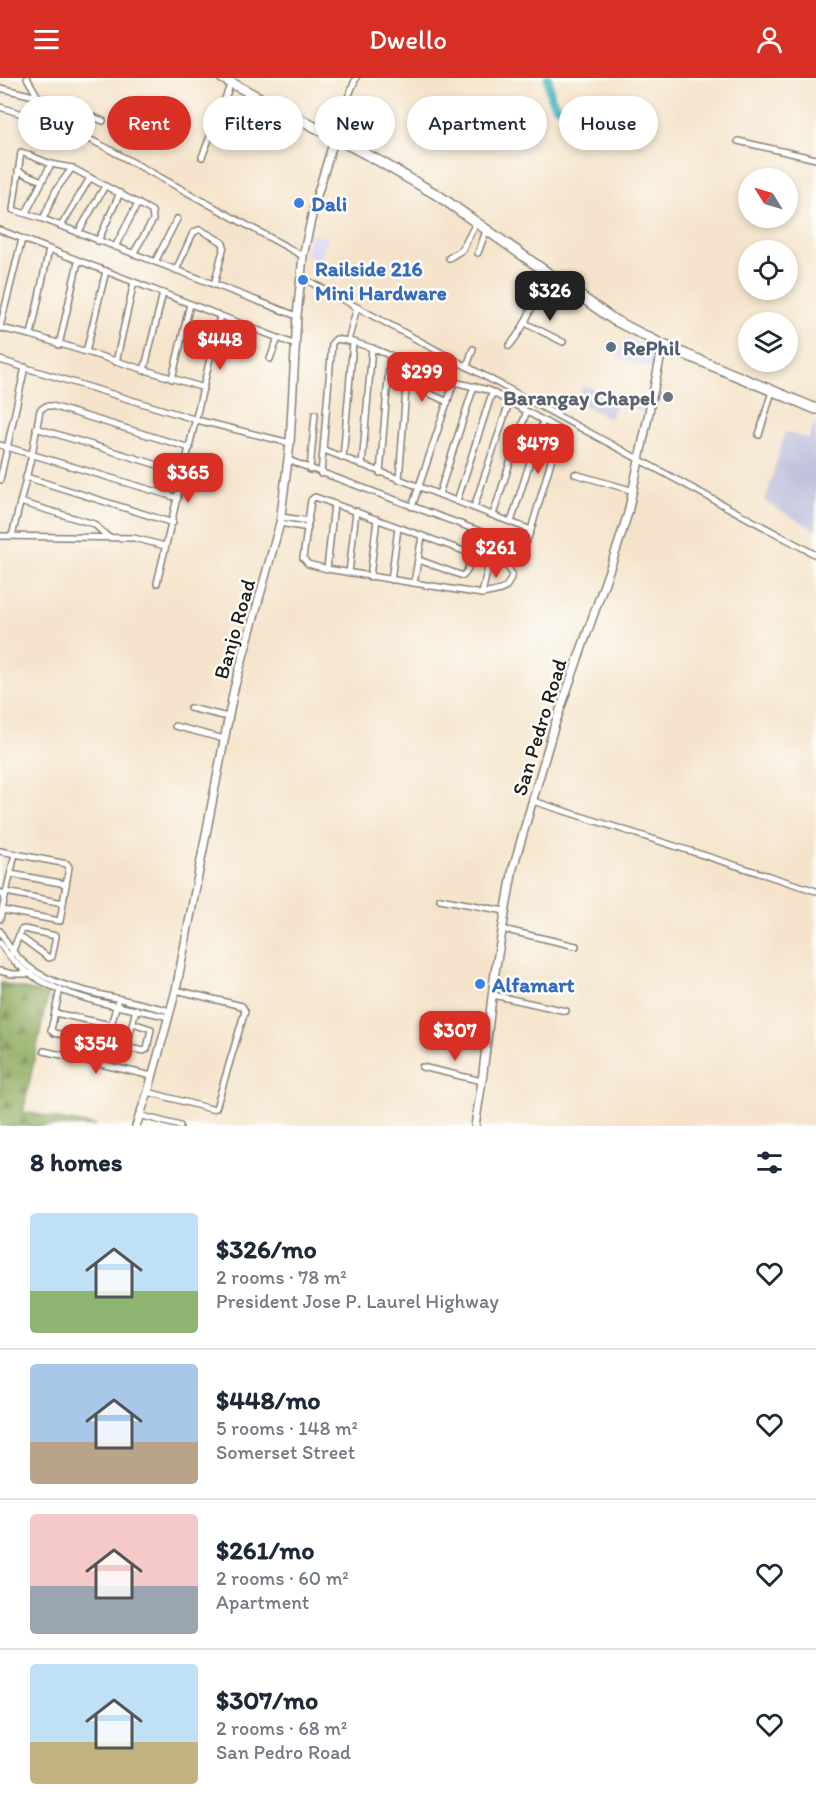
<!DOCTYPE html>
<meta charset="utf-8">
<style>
:root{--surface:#fff;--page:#f6f6f7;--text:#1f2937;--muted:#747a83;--line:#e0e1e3;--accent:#d93025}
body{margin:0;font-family:Itim,sans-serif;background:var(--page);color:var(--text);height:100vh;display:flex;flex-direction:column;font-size:22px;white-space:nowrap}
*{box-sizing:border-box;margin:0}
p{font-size:20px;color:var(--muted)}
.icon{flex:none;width:33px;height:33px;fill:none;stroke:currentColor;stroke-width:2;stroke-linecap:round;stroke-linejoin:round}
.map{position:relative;height:1048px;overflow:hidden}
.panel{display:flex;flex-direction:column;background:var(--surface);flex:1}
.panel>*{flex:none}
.guide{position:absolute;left:18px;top:18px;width:780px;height:54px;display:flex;gap:12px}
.needle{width:39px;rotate:307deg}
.fabs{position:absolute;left:738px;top:90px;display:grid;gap:12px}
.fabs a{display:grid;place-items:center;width:60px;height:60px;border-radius:50%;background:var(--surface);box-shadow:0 3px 9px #0003;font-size:30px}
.price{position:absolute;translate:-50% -51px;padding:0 14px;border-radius:12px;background:var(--accent);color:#fff;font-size:20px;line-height:39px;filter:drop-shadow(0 2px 3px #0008)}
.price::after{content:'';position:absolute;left:50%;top:36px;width:18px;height:14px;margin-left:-9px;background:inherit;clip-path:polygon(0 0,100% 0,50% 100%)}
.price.current{background:#222;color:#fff}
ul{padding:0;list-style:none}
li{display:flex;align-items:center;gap:18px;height:150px;padding:0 30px}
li+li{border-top:2px solid var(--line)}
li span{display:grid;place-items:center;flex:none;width:168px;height:120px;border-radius:6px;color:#555}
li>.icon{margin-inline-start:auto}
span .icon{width:72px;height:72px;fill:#fffc;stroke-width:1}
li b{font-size:26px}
h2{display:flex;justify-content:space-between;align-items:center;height:72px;padding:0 30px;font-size:26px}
.pill{padding:0 21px;border-radius:27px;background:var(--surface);box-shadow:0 3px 9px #0003;font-size:21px;line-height:54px}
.pill.current{background:var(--accent);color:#fff}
header{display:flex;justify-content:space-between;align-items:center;height:78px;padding:0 30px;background:var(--accent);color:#fff;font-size:27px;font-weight:600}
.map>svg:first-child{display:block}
.built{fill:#d9d7f7}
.industrial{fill:#c0c2dd}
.forest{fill:url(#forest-firs);stroke:#54623b;stroke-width:1.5}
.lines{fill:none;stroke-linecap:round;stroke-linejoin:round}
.river{stroke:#47b6bf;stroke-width:9}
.street-casing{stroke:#888074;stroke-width:8}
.secondary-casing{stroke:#888074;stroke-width:10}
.highway-casing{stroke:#888074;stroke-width:12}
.street{stroke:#fff;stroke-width:5}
.secondary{stroke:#fff;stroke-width:7}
.highway{stroke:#fff;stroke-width:9}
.shop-dot{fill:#3f7fe0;stroke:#fdfcf7;stroke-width:2}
.service-dot{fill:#5c6f8a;stroke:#fdfcf7;stroke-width:2}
.worship-dot{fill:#6b7280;stroke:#fdfcf7;stroke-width:2}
.labels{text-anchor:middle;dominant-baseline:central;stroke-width:5;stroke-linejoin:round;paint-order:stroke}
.shop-label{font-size:21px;font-weight:bold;fill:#366cbe;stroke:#fdfcf7;text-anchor:start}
.service-label{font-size:21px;font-weight:bold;fill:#4e5e75;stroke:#fdfcf7;text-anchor:start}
.worship-label{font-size:21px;font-weight:bold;fill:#5b616d;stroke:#fdfcf7;text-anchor:end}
.street-label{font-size:21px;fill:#1c1c1c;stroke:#fdfcf7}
</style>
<header><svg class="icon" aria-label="menu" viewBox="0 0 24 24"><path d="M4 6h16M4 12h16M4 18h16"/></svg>Dwello<svg class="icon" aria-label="person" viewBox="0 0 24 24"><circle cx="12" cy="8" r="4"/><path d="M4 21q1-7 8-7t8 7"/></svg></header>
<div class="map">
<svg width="816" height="1048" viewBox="0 0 816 1048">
<defs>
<pattern id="forest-firs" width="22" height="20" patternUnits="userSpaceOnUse" patternTransform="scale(1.5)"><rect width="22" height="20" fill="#8ba85a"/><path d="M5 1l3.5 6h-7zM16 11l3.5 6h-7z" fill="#71884a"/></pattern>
</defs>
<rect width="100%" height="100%" fill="#fdfcf7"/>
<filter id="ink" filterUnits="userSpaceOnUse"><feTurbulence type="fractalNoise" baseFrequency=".0167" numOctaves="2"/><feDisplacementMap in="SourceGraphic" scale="12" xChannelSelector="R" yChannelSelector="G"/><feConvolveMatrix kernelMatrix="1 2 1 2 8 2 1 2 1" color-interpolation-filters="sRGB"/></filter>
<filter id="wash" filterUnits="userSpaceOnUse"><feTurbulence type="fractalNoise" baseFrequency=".008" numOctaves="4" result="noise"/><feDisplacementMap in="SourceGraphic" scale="24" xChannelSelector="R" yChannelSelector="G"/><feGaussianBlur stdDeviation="1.35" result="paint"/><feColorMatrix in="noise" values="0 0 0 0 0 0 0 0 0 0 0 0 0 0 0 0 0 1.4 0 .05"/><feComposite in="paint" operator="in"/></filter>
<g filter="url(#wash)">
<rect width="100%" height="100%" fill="#f5e4cb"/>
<!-- built -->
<g class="built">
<path d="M311 155 327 160 320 182 306 176Z"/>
<path d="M627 260 656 271 653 291 618 280Z"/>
</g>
<!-- industrial -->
<g class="industrial">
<path d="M583 308 645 321 644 333 615 327 610 341 578 324Z"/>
<path d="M816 341V452L765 424 785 354 809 361Z"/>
</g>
<!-- forest -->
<path class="forest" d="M1 905 48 917 23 1034 96 1048H0Z"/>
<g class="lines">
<!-- river -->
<path class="river" d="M548 0 551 20 557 29 616 56"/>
</g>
</g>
<g filter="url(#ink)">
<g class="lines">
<defs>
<g id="street">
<path d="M27 0 38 19"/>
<path d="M0 10 51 22 103 43"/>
<path d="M0 29 69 51 105 69 303 178"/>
<path d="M332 58 356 0"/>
<path d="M738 63 816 81"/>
<path d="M202 79 231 5"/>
<path d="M18 93 42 103"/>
<path d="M26 135 51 86"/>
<path d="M43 141 56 112 72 90"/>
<path d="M61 148 90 100"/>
<path d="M0 152 296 267"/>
<path d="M78 155 105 108"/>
<path d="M98 163 120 115"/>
<path d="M115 169 138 125"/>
<path d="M478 175 487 150"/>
<path d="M133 176 153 142 152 133 72 90 51 86 21 74 13 132 43 141 297 238"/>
<path d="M449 180 462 172 477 143"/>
<path d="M155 184 177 141"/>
<path d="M176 192 193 155 198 152H201L222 164 224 168 214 207"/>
<path d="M301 199 816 477"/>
<path d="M525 245 563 264"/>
<path d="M0 249 22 161"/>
<path d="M0 250 31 257 204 310"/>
<path d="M31 257 49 171"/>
<path d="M348 263 357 229"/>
<path d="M59 267 78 184"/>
<path d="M509 268C527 248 536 220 544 194"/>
<path d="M241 273 247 249"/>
<path d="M86 274 106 193"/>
<path d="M270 281 278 260"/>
<path d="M0 282 197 342 290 365"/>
<path d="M116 284 134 204"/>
<path d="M467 288 473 271"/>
<path d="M144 293 163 215"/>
<path d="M172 301 190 226"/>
<path d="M406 305 448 324"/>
<path d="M36 350 184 395"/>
<path d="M759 357 772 313"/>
<path d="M0 367 178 420"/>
<path d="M324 372 531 452"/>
<path d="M343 380 353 264"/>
<path d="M288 382 522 469 525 467 531 452 560 352 488 312 454 304 372 270 353 264 336 261 332 265 321 396"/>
<path d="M362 387 372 270"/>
<path d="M310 392 315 336"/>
<path d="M380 395 390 277"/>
<path d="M575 396 634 413"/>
<path d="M26 399 173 445"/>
<path d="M0 402 25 289"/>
<path d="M399 402 408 285"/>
<path d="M439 416 474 308"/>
<path d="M315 419 508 489 512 496C507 515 499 512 482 516L327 491 308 486 303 480 311 422Z"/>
<path d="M457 423 492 315"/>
<path d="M20 424 94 446 108 459"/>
<path d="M412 429 454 304"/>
<path d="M474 429 509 325"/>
<path d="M493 437 526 335"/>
<path d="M281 439 309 443"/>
<path d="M511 444 543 343"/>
<path d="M280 445 308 450"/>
<path d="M0 458 134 460 165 468"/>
<path d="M12 458 32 376 40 332 46 328H52L190 370"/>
<path d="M419 482 463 498 467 493 472 477"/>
<path d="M327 491 334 426"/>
<path d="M349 495 356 433"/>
<path d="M370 499 377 441"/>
<path d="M391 502 398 450"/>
<path d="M157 505 220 238"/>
<path d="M414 505 422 458"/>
<path d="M482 516 489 484"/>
<path d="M190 630 228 639"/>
<path d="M175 648 224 661"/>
<path d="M533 723 816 813"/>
<path d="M0 773 67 786 69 789 60 843 2 832"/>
<path d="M11 796 66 806"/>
<path d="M0 814 5 819 15 776"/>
<path d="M6 814 63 825"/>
<path d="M440 821 505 833"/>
<path d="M0 841 5 819"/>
<path d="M502 851 576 868"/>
<path d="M0 853C22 898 58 906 102 917 125 922 148 927 170 933"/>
<path d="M0 865C32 919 113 926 169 939"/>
<path d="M12 875 21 852 24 851 56 858 52 879 49 880 19 858"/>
<path d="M0 893 12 896H31"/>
<path d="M60 911 51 952 54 955 104 965 107 963 117 925"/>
<path d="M493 917 566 933"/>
<path d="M55 935 111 947"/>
<path d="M133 945 151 951 147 971 144 973 129 970 127 968 136 931"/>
<path d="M44 973 152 998"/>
<path d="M422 989 482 1003"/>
<path d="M148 1014 211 1031 216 1030 245 933 242 928 176 912"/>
<path d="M139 1037 180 1048"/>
</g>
<g id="secondary">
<path d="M136 1048 148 1014 176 912 234 611 280 445 290 365 297 238 303 178 315 124 335 59"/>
<path d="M475 1048 482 1003 495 894 513 790 554 649 618 467 628 435 663 267"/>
</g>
<path id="highway" d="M222 0 379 83 439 118 614 242 663 267 816 331"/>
</defs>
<!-- street casing -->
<use href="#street" class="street-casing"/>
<!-- secondary casing -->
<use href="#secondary" class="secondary-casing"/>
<!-- highway casing -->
<use href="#highway" class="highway-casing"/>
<!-- street -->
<use href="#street" class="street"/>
<!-- secondary -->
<use href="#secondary" class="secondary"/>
<!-- highway -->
<use href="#highway" class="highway"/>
</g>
</g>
<!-- markers -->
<g class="shop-dot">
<circle cx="299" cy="125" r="6"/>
<circle cx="303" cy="202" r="6"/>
<circle cx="480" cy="906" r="6"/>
</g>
<circle class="service-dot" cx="611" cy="269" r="6"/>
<circle class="worship-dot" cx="668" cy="319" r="6"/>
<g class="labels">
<!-- shop labels -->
<g class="shop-label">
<text x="311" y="125">Dali</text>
<text x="315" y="190">Railside 216<tspan x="315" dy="24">Mini Hardware</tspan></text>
<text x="492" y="906">Alfamart</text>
</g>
<!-- service labels -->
<g class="service-label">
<text x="623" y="269">RePhil</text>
</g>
<!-- worship labels -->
<g class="worship-label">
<text x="656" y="319">Barangay Chapel</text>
</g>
<!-- street labels -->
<g class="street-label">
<text transform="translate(234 551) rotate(-74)">Banjo Road</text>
<text transform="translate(539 649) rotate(-73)">San Pedro Road</text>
</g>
</g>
</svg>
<div class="fabs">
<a><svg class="needle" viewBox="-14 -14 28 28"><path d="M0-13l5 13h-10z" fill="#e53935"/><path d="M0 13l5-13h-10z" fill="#747a83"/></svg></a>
<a><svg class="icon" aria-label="locate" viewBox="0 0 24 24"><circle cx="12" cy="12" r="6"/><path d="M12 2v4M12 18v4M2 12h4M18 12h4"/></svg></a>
<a><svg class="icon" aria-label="layers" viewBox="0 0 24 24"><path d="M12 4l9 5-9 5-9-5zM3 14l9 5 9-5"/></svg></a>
</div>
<b class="price current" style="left:550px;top:244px">$326</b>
<b class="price" style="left:220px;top:293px">$448</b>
<b class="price" style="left:422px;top:325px">$299</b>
<b class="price" style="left:538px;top:397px">$479</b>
<b class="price" style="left:188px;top:426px">$365</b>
<b class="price" style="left:496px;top:501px">$261</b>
<b class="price" style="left:455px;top:984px">$307</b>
<b class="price" style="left:96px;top:997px">$354</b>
<div class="guide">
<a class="pill">Buy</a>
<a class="pill current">Rent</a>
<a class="pill">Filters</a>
<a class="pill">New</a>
<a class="pill">Apartment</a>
<a class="pill">House</a>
</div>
</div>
<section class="panel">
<h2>8 homes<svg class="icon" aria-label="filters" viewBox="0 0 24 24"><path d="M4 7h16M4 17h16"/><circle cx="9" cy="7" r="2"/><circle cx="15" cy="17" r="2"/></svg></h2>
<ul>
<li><span style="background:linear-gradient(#bfe0f5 65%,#8fb573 0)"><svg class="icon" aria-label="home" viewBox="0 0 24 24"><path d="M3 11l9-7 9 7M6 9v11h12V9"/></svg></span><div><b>$326/mo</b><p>2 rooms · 78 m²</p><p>President Jose P. Laurel Highway</p></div><svg class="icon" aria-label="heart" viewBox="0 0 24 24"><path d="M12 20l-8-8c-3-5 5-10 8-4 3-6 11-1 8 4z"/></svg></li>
<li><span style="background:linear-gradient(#a9c7e8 65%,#b9a48a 0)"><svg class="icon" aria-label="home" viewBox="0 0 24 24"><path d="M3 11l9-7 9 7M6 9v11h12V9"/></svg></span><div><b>$448/mo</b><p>5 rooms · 148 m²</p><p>Somerset Street</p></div><svg class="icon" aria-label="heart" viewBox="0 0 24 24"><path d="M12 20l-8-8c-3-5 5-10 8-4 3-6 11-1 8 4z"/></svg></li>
<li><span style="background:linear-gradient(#f6c9c9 60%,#9aa5b1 0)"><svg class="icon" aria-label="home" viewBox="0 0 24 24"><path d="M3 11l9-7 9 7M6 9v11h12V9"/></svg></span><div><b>$261/mo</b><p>2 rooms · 60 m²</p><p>Apartment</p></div><svg class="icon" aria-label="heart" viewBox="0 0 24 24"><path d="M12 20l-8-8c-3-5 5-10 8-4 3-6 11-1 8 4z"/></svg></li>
<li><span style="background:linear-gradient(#bfe0f5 65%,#c2b280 0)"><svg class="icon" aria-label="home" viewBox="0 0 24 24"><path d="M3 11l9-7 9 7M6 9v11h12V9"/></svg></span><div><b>$307/mo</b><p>2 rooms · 68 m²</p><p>San Pedro Road</p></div><svg class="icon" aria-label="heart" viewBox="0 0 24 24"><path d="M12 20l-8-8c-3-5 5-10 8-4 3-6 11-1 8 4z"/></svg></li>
</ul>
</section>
